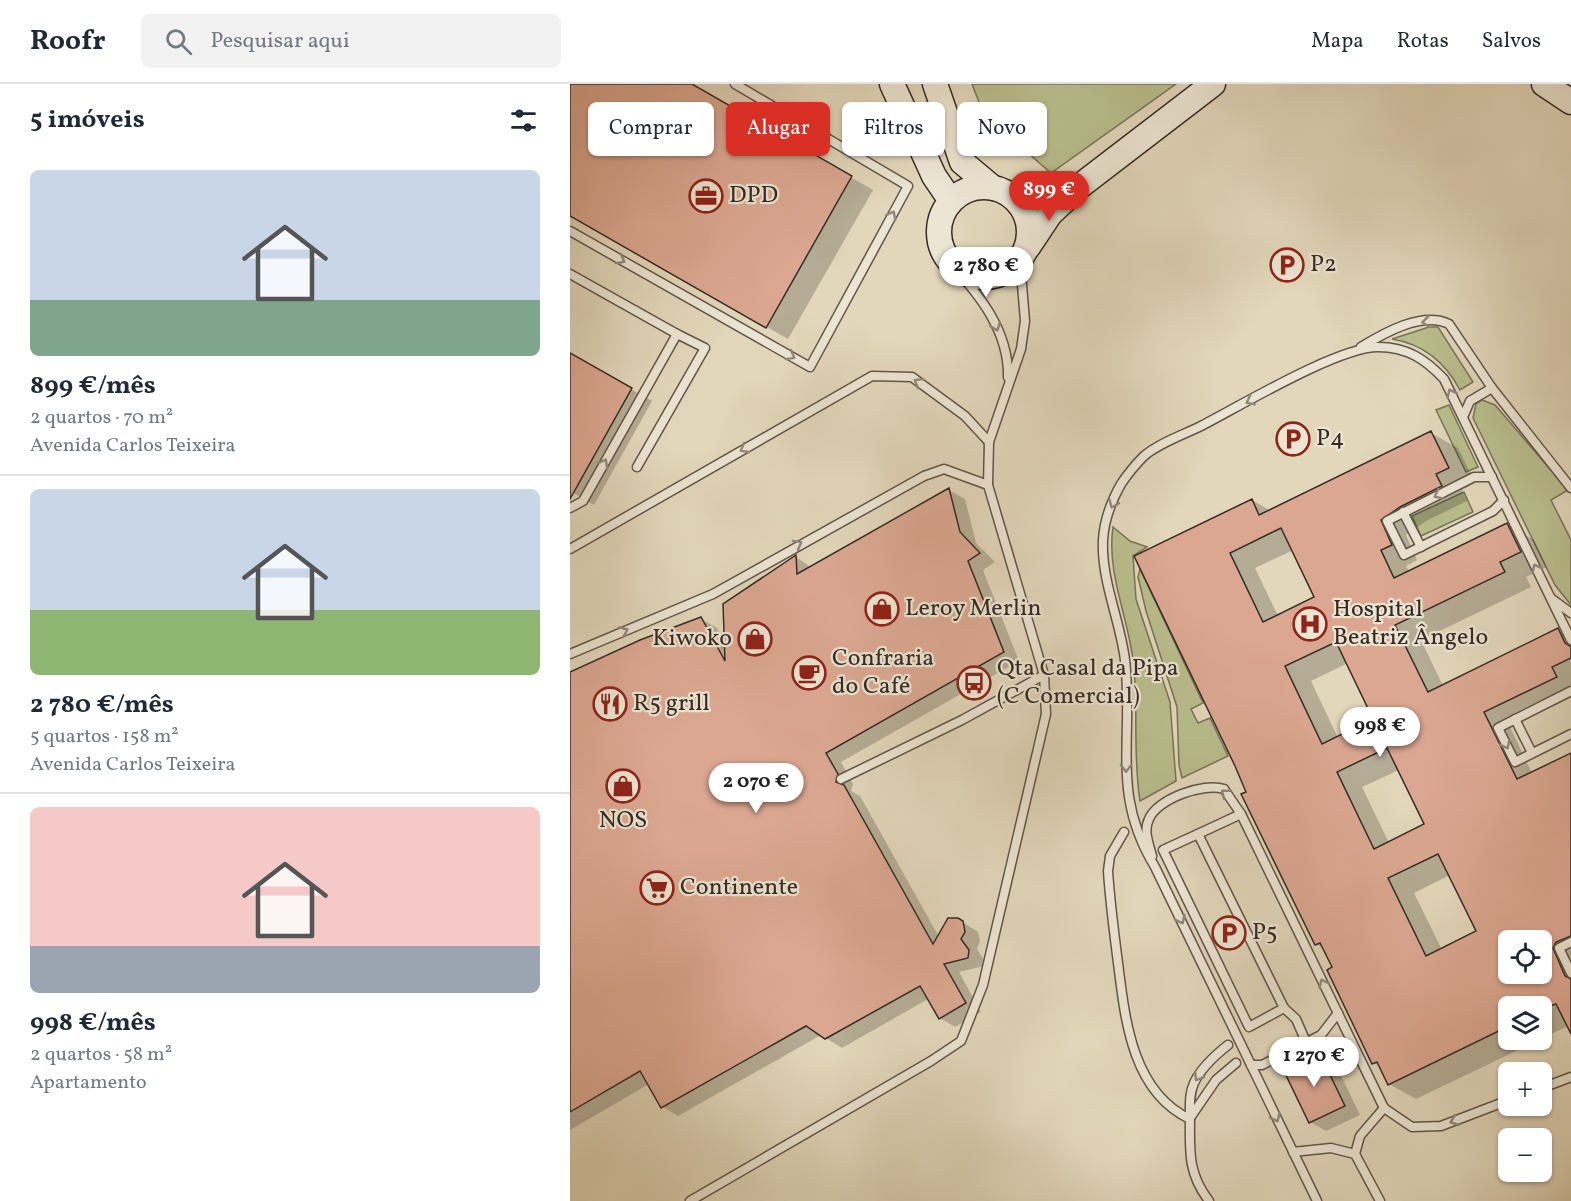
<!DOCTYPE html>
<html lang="pt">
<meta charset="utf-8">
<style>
:root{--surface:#fff;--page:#f2f2f3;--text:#1f2937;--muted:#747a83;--line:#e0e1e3;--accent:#d93025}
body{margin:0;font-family:Vollkorn,serif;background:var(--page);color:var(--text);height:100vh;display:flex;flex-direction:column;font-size:22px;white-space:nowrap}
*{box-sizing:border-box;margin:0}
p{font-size:20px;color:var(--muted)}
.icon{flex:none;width:33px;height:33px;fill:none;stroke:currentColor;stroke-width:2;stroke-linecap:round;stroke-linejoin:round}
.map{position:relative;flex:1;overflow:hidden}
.side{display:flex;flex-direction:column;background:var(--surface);width:570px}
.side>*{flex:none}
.top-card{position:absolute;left:18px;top:18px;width:570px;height:54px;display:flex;gap:12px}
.tools{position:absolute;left:928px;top:846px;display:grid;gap:12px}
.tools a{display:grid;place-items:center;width:54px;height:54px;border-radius:9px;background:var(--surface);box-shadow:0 2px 4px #0004;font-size:30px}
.price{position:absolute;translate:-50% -51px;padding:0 14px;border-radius:21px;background:#fff;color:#222;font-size:20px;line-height:39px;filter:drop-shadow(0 2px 3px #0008)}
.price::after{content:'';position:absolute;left:50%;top:36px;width:18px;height:14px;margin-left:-9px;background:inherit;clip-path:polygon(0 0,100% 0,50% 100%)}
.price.selected{background:var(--accent);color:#fff}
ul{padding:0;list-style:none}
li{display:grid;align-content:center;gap:12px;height:318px;padding:0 30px}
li+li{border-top:2px solid var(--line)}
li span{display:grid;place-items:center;height:186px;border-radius:9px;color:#555}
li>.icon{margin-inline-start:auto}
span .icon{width:108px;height:108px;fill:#fffc;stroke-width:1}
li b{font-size:26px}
h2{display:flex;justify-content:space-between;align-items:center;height:72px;padding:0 30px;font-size:26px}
.chip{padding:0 21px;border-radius:9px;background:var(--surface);box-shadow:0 2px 4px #0004;font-size:21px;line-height:54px}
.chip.selected{background:var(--accent);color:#fff}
header{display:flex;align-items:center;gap:36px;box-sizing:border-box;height:84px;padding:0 30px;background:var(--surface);border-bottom:2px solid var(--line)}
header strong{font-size:28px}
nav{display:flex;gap:33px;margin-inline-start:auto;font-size:21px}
.search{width:420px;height:54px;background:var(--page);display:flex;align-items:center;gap:15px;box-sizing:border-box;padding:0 21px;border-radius:9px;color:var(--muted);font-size:22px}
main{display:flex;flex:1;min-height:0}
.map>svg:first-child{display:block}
.green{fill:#b9bd8c;stroke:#787458;stroke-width:1.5}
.shadow{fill:#0003;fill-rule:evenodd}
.building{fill:#dba791;stroke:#362b25;stroke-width:1.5;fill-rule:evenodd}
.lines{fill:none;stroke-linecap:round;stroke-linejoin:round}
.service-casing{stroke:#61564a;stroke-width:11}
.secondary-casing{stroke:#362b25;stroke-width:27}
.service{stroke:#ece5d3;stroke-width:8}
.secondary{stroke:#ece5d3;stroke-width:24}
.oneway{stroke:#91887c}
.labels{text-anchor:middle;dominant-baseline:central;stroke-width:4.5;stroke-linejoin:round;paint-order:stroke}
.poi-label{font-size:24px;fill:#362b25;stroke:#ece5d3;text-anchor:start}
</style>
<header>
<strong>Roofr</strong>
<div class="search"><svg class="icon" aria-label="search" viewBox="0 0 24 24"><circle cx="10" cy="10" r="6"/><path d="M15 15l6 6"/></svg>Pesquisar aqui</div>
<nav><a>Mapa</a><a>Rotas</a><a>Salvos</a></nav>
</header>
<main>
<section class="side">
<h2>5 imóveis<svg class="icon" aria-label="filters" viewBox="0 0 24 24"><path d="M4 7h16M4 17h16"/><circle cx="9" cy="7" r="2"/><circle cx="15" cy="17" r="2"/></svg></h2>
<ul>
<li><span style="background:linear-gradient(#c9d6e8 70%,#7fa58c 0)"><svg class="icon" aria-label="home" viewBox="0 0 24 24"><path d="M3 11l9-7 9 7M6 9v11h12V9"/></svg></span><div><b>899 €/mês</b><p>2 quartos · 70 m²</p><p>Avenida Carlos Teixeira</p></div></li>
<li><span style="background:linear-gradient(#c9d6e8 65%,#8fb573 0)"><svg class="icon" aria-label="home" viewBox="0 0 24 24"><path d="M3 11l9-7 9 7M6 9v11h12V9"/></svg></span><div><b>2 780 €/mês</b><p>5 quartos · 158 m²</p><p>Avenida Carlos Teixeira</p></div></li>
<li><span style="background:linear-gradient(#f6c9c9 75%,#9aa5b1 0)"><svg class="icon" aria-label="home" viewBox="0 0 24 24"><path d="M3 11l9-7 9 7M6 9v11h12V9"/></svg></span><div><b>998 €/mês</b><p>2 quartos · 58 m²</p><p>Apartamento</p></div></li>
</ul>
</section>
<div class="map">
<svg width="1001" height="1117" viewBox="0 0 1001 1117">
<rect width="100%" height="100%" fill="#e2d7bb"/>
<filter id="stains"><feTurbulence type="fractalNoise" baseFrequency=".00333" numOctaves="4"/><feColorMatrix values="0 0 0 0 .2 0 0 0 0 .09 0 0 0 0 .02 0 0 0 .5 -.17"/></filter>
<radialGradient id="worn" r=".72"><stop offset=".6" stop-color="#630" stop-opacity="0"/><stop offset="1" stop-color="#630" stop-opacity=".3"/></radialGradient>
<!-- green -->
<g class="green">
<path d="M402 0H606L481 89 414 31Z"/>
<path d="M859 243H868L903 298 890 306C875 278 853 260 822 255Z"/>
<path d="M912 316 925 321 998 406 981 416 1001 456V521L985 501 903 334 906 320Z"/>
<path d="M879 321 908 383 896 388 866 326Z"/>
<path d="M894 408 903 428 851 452 842 432Z"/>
<path d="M543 443 560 457 577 463 563 472 566 515 600 618 606 697 570 717C563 673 568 628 564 584 560 536 536 491 543 443Z"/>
<path d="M570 485 633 619 621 625 628 639 640 634 658 672 612 694 609 681 607 623 576 527 568 493Z"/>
</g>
<!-- shadow -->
<g class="shadow">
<path d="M0 0H119L303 106 218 255 0 130Z"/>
<path d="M0 271 82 317 24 421 0 407Z"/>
<path d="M861 349 888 364 905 399 892 406 897 417 856 437 836 451 847 476 836 482 840 488 937 441 964 456 977 483 956 493 961 503 851 556 873 602 988 546 1001 554V614L940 643 962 689 1001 670V941L972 954V922H939V956H969L846 1015 819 1000 811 983 804 979 764 884 754 864 746 860 678 708 566 473 682 416 701 427ZM723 466 746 514 708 532 685 484ZM778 579 805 636 768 654 741 597ZM829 686 856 741 819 759 792 703ZM880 791 908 848 872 866 844 809ZM939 856H972V890H939Z"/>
<path d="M379 406 395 415 406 459 425 478 413 486 449 577 271 678 283 700 281 707 290 712 369 853 388 835 408 848 410 857 407 865 414 876V882L389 888 411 928 385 943 370 934 358 915 272 964 251 951 108 1032 93 1023 79 1000 0 1046V589L131 535 147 544 156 561 155 520 226 473 242 484Z"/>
<path d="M749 969 765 979 790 1031 756 1047 740 1038Z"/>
</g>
<!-- building -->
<g class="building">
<path d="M0 0H122L282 92 196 244 0 132Z"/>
<path d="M0 269 62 304 0 415Z"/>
<path d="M861 347 879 384 866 390 872 402 830 423 811 436 822 461 811 466 824 494 937 439 951 468 930 478 935 488 825 541 858 608 988 544 995 559 1001 563V574L982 583 987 593 914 628 947 695 1001 669V852L986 858 983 864 995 892 1001 895V950L986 920 980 922H939V942L818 1001 807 978 802 980 757 886 762 883 750 859 745 861 671 710 676 708 665 682 564 472 682 415 689 431ZM711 444 744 513 693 538 660 469ZM766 558 803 635 752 660 715 582ZM817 664 854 740 804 765 767 688ZM868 770 906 847 856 872 818 794ZM939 856H972V890H939Z"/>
<path d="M379 404 390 448 410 469 398 477 434 568 256 669 268 690 266 698 274 701 363 860 378 834H388L393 837 395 848 391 855 399 866 398 874 374 880 396 919 369 935 350 902 255 955 236 942 91 1024 70 987 0 1028V588L70 556 131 533 155 577 153 520 226 471 227 490Z"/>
<path d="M749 968 775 1022 739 1039 713 985Z"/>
</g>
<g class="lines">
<defs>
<g id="service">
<path d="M0 147 240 283 338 102 165 0"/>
<path d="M380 179C409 210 439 247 438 293"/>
<path d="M0 190 107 250 13 417 0 424"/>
<path d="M791 263C814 249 852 227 879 240L922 304 1001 404"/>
<path d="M893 333 900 317 922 304"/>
<path d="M67 383 135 264 107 250"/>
<path d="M922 393H904L817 437 834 471 923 427 934 416"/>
<path d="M833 428 851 463"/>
<path d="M0 465 302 292 342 293 395 332 419 358"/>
<path d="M982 515 1001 529"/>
<path d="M0 570 143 510 354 392 374 385 418 401"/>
<path d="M1001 607 928 644 945 678 1001 650"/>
<path d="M945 635 962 669"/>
<path d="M271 695 392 636 474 591"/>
<path d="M554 748 540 772 538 787C540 818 544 848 548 879 555 935 562 1008 620 1035"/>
<path d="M628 750 714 924 679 943 593 766Z"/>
<path d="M628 750 671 730"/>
<path d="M582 772C579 760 573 747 579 735 587 715 634 698 654 705L671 730 814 1024 842 1043 871 1042 939 1016"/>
<path d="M1001 858 989 864 1001 889"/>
<path d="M714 924 726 935 736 958"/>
<path d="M681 981H692L751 951 768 929"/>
<path d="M972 1004 1001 993"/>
<path d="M620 1034 646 996 666 979"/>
<path d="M723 1068 761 1064 785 1070"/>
<path d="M120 1117 361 977 391 957 413 901 476 630 474 591 418 401 419 358 451 265 455 237 450 177"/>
<path d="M639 1117C617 1088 620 1066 620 1032 620 1021 619 1010 624 999 631 984 644 972 658 961"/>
<path d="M747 1117 585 783C540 709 564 656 555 576 550 536 531 496 533 456 534 437 542 416 551 400 557 391 567 379 574 372 589 359 613 351 631 342 670 322 768 263 808 263 837 263 855 275 874 295L1001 556"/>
<path d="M810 1117 785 1070 790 1052 814 1024"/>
</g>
<g id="secondary">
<path d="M322 0 364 92 381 117"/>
<path d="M365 0 392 78 423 104"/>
<path d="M974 0 1001 18"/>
<circle cx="414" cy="148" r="45"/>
<path d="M449 119 505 104"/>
<path d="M458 163 480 130 510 102 643 0"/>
</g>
</defs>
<!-- service casing -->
<use href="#service" class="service-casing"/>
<!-- secondary casing -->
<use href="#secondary" class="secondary-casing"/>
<!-- service -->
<use href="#service" class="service"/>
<!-- secondary -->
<use href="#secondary" class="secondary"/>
</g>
<!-- one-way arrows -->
<defs><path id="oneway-chevron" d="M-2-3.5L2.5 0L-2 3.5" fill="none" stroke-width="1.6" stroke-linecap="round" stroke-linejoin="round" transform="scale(1.5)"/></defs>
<g class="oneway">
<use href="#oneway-chevron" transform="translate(322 131) rotate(-62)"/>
<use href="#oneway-chevron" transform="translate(51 176) rotate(29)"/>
<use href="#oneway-chevron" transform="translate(856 238) rotate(173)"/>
<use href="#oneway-chevron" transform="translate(426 243) rotate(69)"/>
<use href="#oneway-chevron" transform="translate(221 272) rotate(29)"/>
<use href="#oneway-chevron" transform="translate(348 298) rotate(-150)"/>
<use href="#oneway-chevron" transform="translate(881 309) rotate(-117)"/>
<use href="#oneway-chevron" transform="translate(680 317) rotate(153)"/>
<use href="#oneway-chevron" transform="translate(174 365) rotate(150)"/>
<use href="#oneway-chevron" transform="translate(34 379) rotate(-61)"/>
<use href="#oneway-chevron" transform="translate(868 411) rotate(153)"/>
<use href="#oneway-chevron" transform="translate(543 420) rotate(113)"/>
<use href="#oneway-chevron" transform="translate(228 460) rotate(-29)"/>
<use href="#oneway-chevron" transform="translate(966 484) rotate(-116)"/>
<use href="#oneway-chevron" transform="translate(54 547) rotate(-23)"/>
<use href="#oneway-chevron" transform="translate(936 661) rotate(63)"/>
<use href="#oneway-chevron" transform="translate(556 684) rotate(91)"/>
<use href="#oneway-chevron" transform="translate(655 709) rotate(-142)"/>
<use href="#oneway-chevron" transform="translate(611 836) rotate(64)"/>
<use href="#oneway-chevron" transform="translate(753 899) rotate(-116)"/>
<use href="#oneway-chevron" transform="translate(628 993) rotate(122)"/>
<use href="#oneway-chevron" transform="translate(706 1034) rotate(64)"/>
<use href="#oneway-chevron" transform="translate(884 1037) rotate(159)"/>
</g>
<!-- icons -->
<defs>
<symbol id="office-ring" viewBox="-11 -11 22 22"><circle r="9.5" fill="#ece5d3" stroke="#8f2418" stroke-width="1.5"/><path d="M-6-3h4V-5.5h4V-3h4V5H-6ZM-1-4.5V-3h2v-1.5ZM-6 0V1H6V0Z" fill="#8f2418"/></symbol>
<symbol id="parking-ring" viewBox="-11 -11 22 22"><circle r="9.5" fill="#ece5d3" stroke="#8f2418" stroke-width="1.5"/><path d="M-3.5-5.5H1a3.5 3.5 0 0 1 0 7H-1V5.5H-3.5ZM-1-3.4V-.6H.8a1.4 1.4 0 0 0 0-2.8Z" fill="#8f2418"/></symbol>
<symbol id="shop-ring" viewBox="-11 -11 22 22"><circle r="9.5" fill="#ece5d3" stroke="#8f2418" stroke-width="1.5"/><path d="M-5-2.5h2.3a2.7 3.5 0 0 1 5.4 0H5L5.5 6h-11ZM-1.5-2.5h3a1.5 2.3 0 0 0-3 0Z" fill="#8f2418"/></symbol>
<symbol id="hospital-ring" viewBox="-11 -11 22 22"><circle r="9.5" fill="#ece5d3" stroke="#8f2418" stroke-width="1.5"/><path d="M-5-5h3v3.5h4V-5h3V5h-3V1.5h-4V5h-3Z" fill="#8f2418"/></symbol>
<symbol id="cafe-ring" viewBox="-11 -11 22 22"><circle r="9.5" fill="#ece5d3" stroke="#8f2418" stroke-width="1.5"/><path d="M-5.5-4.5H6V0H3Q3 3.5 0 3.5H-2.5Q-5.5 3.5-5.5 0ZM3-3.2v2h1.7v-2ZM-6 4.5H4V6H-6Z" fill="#8f2418"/></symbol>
<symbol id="bus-ring" viewBox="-11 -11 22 22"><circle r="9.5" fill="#ece5d3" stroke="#8f2418" stroke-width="1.5"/><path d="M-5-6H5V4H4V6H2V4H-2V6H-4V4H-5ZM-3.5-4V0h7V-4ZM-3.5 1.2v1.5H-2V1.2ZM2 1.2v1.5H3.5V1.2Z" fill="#8f2418"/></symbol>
<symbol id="restaurant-ring" viewBox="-11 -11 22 22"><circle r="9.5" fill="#ece5d3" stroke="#8f2418" stroke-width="1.5"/><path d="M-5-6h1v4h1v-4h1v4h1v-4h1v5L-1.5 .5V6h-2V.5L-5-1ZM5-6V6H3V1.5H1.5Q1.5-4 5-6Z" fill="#8f2418"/></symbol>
<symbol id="supermarket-ring" viewBox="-11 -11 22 22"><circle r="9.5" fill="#ece5d3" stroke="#8f2418" stroke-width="1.5"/><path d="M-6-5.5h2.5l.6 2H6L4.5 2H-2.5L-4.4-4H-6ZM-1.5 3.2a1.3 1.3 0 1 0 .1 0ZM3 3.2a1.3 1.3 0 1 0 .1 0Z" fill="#8f2418"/></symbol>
</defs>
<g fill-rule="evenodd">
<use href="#office-ring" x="117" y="93" width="38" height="38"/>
<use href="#parking-ring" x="698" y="162" width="38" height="38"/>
<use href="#parking-ring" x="704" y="336" width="38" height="38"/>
<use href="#shop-ring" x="293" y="506" width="38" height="38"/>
<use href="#hospital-ring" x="721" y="521" width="38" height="38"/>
<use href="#shop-ring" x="166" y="536" width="38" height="38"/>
<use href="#cafe-ring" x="220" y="570" width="38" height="38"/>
<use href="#bus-ring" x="385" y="580" width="38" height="38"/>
<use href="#restaurant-ring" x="21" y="601" width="38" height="38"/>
<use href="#shop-ring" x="34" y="683" width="38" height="38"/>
<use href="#supermarket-ring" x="68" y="785" width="38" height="38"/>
<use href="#parking-ring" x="640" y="830" width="38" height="38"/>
</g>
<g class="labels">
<!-- poi labels -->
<g class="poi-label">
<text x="159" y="112">DPD</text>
<text x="740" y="181">P2</text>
<text x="746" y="355">P4</text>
<text x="335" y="525">Leroy Merlin</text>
<text x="763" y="526">Hospital<tspan x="763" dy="28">Beatriz Ângelo</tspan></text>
<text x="162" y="555" text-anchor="end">Kiwoko</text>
<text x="262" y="575">Confraria<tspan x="262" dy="28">do Café</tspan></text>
<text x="427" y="585">Qta Casal da Pipa<tspan x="427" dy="28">(C Comercial)</tspan></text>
<text x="63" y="620">R5 grill</text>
<text x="53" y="737" text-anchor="middle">NOS</text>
<text x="110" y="804">Continente</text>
<text x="682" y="849">P5</text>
</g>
</g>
<rect width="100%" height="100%" filter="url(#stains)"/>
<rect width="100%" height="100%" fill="url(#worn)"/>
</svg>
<div class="tools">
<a><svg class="icon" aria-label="locate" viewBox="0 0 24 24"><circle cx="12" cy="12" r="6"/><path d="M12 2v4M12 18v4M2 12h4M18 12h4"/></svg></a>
<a><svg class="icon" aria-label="layers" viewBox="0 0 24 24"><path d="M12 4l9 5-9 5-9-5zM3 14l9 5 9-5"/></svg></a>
<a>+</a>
<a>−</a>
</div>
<b class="price selected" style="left:479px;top:138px">899 €</b>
<b class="price" style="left:416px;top:214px">2 780 €</b>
<b class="price" style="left:810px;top:674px">998 €</b>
<b class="price" style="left:186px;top:730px">2 070 €</b>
<b class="price" style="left:744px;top:1004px">1 270 €</b>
<div class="top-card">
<a class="chip">Comprar</a>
<a class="chip selected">Alugar</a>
<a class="chip">Filtros</a>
<a class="chip">Novo</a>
</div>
</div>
</main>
